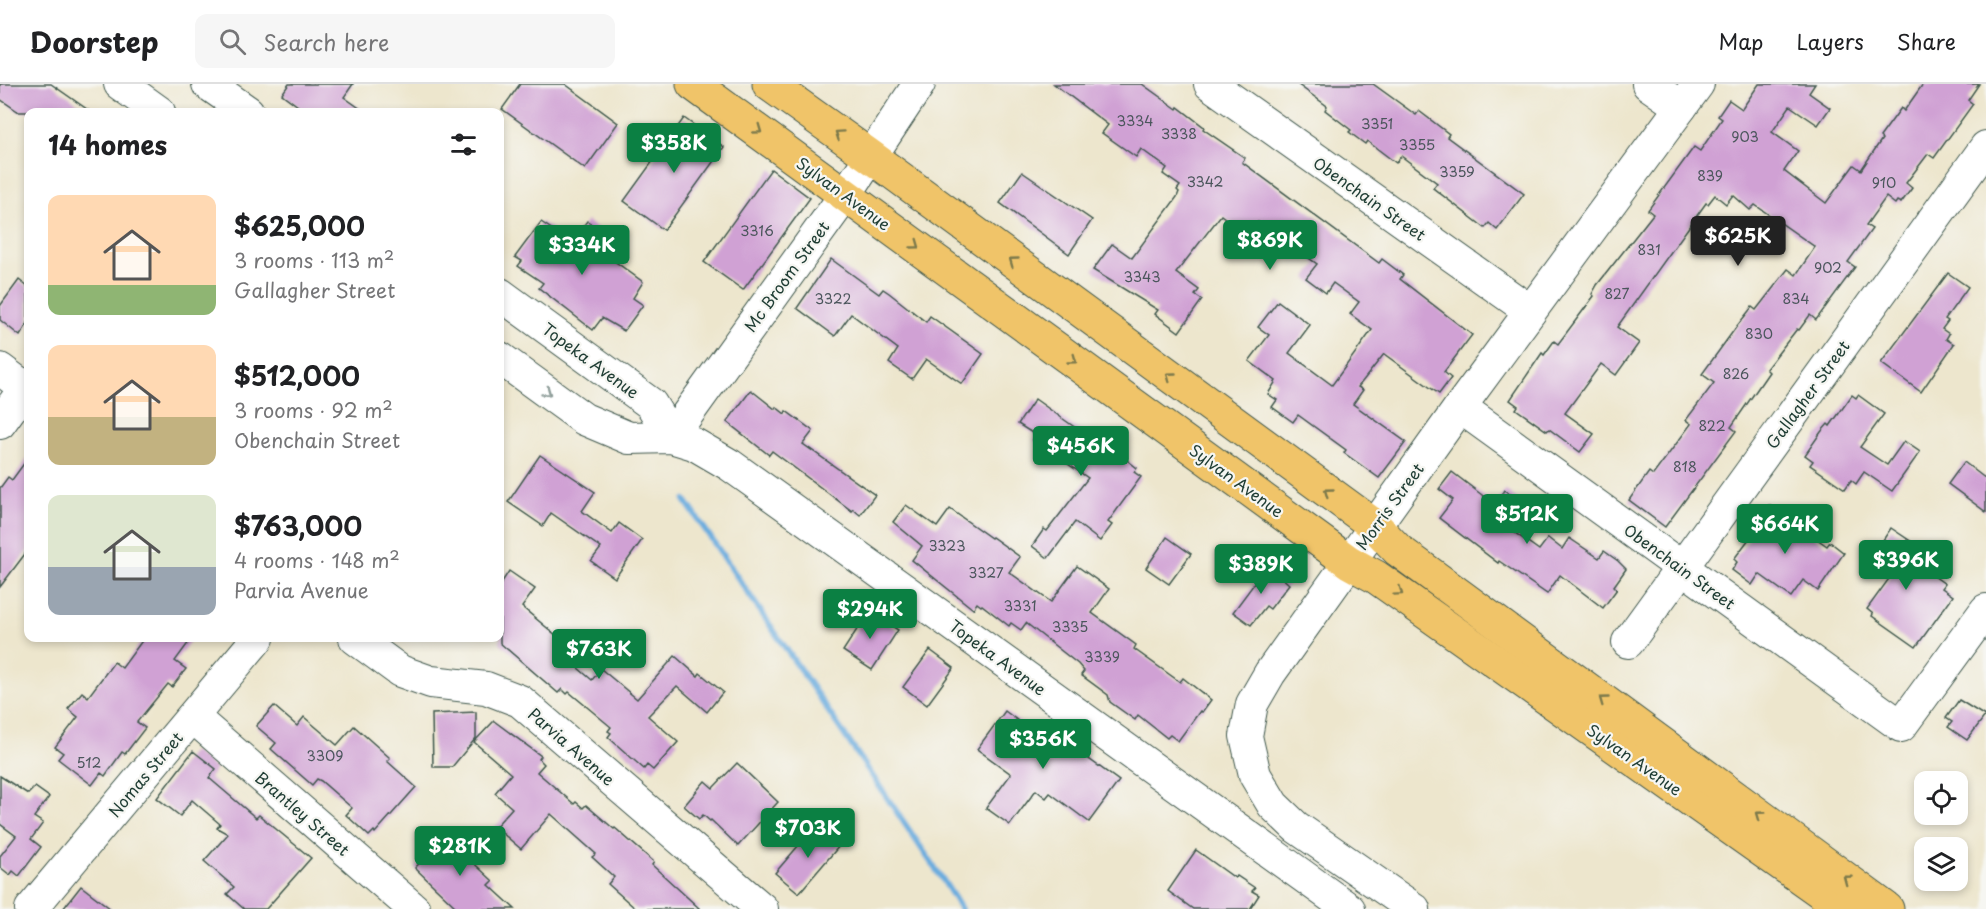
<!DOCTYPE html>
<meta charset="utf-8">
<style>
:root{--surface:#fff;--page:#f6f6f6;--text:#202124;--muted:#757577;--line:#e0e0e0;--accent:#0b8043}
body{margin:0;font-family:"Playpen Sans",sans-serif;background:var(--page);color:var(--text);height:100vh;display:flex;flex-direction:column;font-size:22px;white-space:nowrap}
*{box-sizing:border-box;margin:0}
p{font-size:20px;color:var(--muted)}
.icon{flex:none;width:33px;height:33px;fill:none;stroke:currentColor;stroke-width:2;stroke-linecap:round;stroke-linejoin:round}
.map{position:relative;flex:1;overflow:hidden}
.side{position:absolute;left:24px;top:24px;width:480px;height:534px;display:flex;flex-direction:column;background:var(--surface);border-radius:12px;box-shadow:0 3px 9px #0003}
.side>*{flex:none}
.fabs{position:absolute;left:1914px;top:687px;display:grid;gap:12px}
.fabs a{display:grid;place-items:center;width:54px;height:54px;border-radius:12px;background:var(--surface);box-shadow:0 3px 9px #0003;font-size:30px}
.price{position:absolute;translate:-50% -51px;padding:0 14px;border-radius:6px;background:var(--accent);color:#fff;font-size:20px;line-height:39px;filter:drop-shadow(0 2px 3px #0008)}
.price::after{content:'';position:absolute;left:50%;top:36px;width:18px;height:14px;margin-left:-9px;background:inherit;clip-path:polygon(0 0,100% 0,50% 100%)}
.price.active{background:#222;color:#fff}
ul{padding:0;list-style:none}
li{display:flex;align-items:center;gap:18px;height:150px;padding:0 24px}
li span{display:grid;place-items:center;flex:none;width:168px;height:120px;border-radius:12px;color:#555}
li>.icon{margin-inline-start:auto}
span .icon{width:72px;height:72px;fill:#fffc;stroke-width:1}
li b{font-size:26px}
h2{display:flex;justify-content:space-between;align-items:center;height:72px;padding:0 24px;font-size:26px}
header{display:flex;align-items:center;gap:36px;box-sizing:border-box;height:84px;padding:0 30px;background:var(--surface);border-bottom:2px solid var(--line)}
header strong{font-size:28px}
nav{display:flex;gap:33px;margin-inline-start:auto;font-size:21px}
.search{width:420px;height:54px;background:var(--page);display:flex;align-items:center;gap:15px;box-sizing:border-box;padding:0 21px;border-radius:12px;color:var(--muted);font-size:22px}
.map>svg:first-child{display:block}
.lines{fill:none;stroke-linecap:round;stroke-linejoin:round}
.stream{stroke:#69acde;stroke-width:6}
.building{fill:#d0a1d4}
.minor-casing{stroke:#3e564b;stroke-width:34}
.major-casing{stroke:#3e564b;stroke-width:35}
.minor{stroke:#fff;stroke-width:32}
.major{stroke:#f0c469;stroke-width:33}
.oneway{stroke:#7d7a4c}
.oneway2{stroke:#8f9e9a}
.labels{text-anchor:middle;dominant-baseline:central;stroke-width:4.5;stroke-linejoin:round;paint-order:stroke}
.number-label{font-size:14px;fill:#4b565c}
.street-label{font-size:16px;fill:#1f3d34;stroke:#f6f6f2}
</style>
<header>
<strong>Doorstep</strong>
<div class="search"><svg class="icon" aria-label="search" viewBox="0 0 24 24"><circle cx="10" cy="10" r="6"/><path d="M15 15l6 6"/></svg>Search here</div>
<nav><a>Map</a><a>Layers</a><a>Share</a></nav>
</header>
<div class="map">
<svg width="1986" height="825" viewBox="0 0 1986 825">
<rect width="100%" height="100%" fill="#f6f6f2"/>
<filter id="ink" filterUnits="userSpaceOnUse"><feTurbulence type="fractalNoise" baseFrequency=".0167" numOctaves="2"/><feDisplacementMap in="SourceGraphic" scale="12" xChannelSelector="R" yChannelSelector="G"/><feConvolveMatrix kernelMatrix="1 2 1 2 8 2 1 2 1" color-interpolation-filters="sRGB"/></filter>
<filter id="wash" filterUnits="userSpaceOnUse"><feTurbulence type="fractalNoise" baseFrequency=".008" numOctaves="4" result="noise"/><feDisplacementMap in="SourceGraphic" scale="24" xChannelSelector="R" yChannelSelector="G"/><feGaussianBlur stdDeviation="1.35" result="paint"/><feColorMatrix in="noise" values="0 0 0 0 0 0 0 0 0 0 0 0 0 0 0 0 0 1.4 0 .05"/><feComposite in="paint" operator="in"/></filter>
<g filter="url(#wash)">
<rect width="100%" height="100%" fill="#ede6cd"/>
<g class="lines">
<!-- stream -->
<path class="stream" d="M685 416 943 796 961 825"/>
</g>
<g id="blocks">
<!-- building -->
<g class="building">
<path d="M0 0H51L91 28H19L0 15Z"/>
<path d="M289 0H353L344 13 365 28H306L282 10Z"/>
<path d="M520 0H565L618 39 585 85 502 25Z"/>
<path d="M1054 0H1142L1177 25 1178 23 1204 43 1203 45 1245 74 1242 78 1379 179 1382 175 1403 191 1400 195 1472 251 1444 288 1451 294 1439 310 1384 270 1358 303 1363 306 1353 320 1406 358 1379 394 1344 369 1346 366 1298 331 1293 338 1272 323 1277 316 1268 310 1276 297 1249 277 1269 251 1258 243 1278 217 1310 241 1289 269 1332 301 1372 246 1350 230 1359 218 1333 199 1326 209 1306 194 1317 180 1258 138 1248 152 1221 131 1176 189 1199 206 1195 211 1202 216 1179 248 1155 230 1158 226 1093 186 1112 160 1132 174 1177 113 1179 108 1177 106 1180 102 1163 90 1167 84 1141 65 1136 73 1102 49 1108 41Z"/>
<path d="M1297 0H1373L1416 31 1419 27 1449 50 1447 53 1524 110 1497 146 1489 139 1485 144 1433 104 1437 99 1401 72 1396 79 1367 57 1365 60 1349 48 1351 46 1325 26 1327 22Z"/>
<path d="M1759 0H1815L1809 9 1830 24 1818 41 1790 22 1772 48 1798 67 1784 87 1826 119 1854 81 1861 86 1882 55 1880 53 1901 24 1904 27 1923 0H1979L1968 16 1973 20 1934 74 1928 70 1906 99 1912 104 1901 119 1897 117 1895 120 1886 113 1866 141 1872 145 1848 178 1855 183 1816 236 1810 231 1799 246 1797 245 1766 285 1769 288 1731 343 1736 347 1665 443 1629 416 1649 388 1653 391 1691 340 1686 336 1714 299 1702 290 1737 242 1752 223 1756 226 1788 185 1796 191 1815 163 1755 121 1750 126 1733 111 1726 120 1715 111 1708 120 1706 119 1617 243 1639 259 1616 291 1601 280 1565 329 1594 350 1580 368 1549 345 1547 347 1516 325 1518 322 1510 316 1542 269 1544 271 1554 257 1558 260 1594 212 1592 210 1597 201 1653 130 1648 126 1694 63 1700 67 1722 35 1718 32 1729 16 1742 25Z"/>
<path d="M684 34 724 63 664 146 624 117Z"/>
<path d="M771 85 810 114 743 206 704 178Z"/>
<path d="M1022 88 1092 136 1069 170 1000 119Z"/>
<path d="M587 137 611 154 602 168 643 198 633 214 643 221 624 247 602 234 593 246 539 204 543 199 518 182 522 177 515 173 541 138 571 158Z"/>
<path d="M831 175 879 210 883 205 889 209 926 238 930 232 983 270 962 300 926 275 912 295 889 279 898 265 851 230 835 252 797 224Z"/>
<path d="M1948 189 1968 203 1945 235 1948 237 1942 245 1949 250 1946 255 1954 260 1921 308 1881 279Z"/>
<path d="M19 196 28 203V239L20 252 0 236V222Z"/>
<path d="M751 306 775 325 776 323 785 330 786 327 813 347 803 360 875 411 860 431 853 425 852 427 772 367 769 371 727 338Z"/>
<path d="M1852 311 1856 314 1858 311 1884 330 1860 363 1887 381 1904 357 1920 368 1892 407 1864 388 1856 400 1851 396 1845 405 1810 381 1813 377 1805 371 1821 348 1828 340 1830 342Z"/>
<path d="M1035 315 1121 376 1123 373 1137 384 1134 388 1141 393 1108 438 1112 441 1100 457 1075 438 1048 474 1032 462 1044 445 1047 447 1088 394 1033 356 1037 352 1018 340Z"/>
<path d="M540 371 595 408 582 427 612 449 619 439 642 456 615 494 591 477 601 464 551 429 543 442 508 418Z"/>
<path d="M28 374V466L0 503V404L8 393 12 396Z"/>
<path d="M1964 378 1986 395V428L1948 400Z"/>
<path d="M1452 388 1495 421 1505 406 1521 418 1504 441 1539 466 1548 454 1562 465 1569 454 1599 474 1604 467 1618 477 1626 485 1614 502 1617 505 1603 524 1560 491 1547 510 1499 477 1498 479 1439 434 1453 416 1439 405Z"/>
<path d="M906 421 937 443 950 425 991 454 992 453 1020 473 1009 488 1051 518 1077 482 1109 505 1092 529 1136 561 1134 565 1180 598 1183 594 1211 616 1202 628 1200 627 1178 657 1170 651 1167 654 1138 631 1135 636 1110 618 1108 611 1081 591 1084 587 1078 580 1026 539 1021 546 1011 539 1009 542 982 521 981 522 977 519 973 525 912 476 922 462 893 438Z"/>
<path d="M1769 421 1827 462 1830 458 1844 469 1818 507 1803 496 1791 513 1759 490 1752 501 1732 486 1737 478 1734 475 1755 447 1751 445Z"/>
<path d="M1891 444 1915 460 1907 473 1945 500 1942 504 1953 512 1916 563 1872 532 1873 530 1867 525 1891 492 1869 477Z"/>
<path d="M1167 453 1191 470 1169 500 1146 484Z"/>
<path d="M1268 481 1289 500 1270 525 1266 522 1251 541 1233 528Z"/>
<path d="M509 487 535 505 522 523 563 557 556 565 592 596 601 585 637 615 675 572 698 592 700 589 723 608 707 628 677 602 648 632 678 658 653 686 647 681 644 685 608 653 611 649 608 647 611 643 569 608 567 610 562 605 558 609 500 559V501Z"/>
<path d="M869 527 898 546 872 586 843 567Z"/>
<path d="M144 554H192L175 577 186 585 172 603 168 600 137 638 145 644 125 670 122 668 105 692 101 689 92 701 58 675 63 669 55 663 78 633 68 625 82 608 88 613 114 578 122 584Z"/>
<path d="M930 566 954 584 927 621 903 603Z"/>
<path d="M1959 616 1985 632 1967 656 1948 643 1952 638 1946 634Z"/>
<path d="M274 622 297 642 304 633 337 661 354 642 390 674 387 677 416 703 375 749 374 747 369 752 346 731 352 724 321 697 317 695 312 701 271 665 276 659 256 642Z"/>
<path d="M1005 627 1039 653 1049 641 1073 659 1071 662 1119 697 1089 738 1050 709 1046 714 1036 706 1010 741 986 724 1011 690 977 665Z"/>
<path d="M476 628V654L452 683H433L432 630Z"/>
<path d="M494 637 541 672 539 675 544 680 537 688 574 720 576 718 583 724 586 721 614 745 615 744 654 778 652 781 700 825H636L608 800 614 793 592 773 596 770 551 730 521 765 495 743 512 724 495 709 511 690 474 658Z"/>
<path d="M193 667 216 685 209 694 256 734 259 731 311 774 266 825H244L227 810 234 803 204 777 228 750 217 744 220 740 192 716 180 732 157 714Z"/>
<path d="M737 679 778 718 738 762 711 736 710 737 703 731 699 735 684 722 705 697 713 704Z"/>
<path d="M0 692 28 710 35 703 49 713 34 733 43 739 31 755 41 763 19 792 13 787 10 791 0 783V772L16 752 0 740Z"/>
<path d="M817 740 840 761 799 809 775 789Z"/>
<path d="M448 748 469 767 465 771 493 797 489 801 515 825H458L415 784Z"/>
<path d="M1196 766 1235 794 1237 792 1255 804 1252 807 1259 811 1250 825H1193L1168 807Z"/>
<path d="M81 802 111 825H63Z"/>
</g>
</g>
</g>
<g filter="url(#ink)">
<use href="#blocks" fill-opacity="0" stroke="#3e564b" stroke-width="1.5"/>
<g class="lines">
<defs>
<g id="minor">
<path d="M120 0 159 28"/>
<path d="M208 0 248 28"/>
<path d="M1210 0 1530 227"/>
<path d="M1648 0 1681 23"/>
<path d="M500 210 651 320 671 353"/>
<path d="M500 274 584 335 629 354 671 353 694 360 730 381 1349 825"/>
<path d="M0 285 28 306"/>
<path d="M1460 323 1901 642 1986 526"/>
<path d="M0 339 28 300"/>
<path d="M671 353 846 110 919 0"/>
<path d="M355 554 400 587 431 598 486 604 520 617 762 825"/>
<path d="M1628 558 1986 63"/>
<path d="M193 633 414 825"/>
<path d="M31 825 258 554"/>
<path d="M1414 825 1296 743 1273 721 1255 691 1246 652 1252 620 1270 589 1460 323 1698 0"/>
</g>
<g id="major">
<path d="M693 0 1349 478 1376 493 1845 825"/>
<path d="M769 0 870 72 1375 442 1398 466 1887 825"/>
</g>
</defs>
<!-- minor casing -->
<use href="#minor" class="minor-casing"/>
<!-- major casing -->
<use href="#major" class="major-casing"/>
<!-- minor -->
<use href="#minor" class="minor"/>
<!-- major -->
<use href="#major" class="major"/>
</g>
<!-- one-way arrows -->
<defs><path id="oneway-chevron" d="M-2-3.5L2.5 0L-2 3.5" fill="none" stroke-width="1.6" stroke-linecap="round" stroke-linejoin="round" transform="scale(1.5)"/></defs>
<g class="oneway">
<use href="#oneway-chevron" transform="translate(758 46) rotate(36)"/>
<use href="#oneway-chevron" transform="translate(839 50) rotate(-145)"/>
<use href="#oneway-chevron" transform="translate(916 161) rotate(36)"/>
<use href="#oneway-chevron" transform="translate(1013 177) rotate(-144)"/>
<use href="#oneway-chevron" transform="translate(1073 276) rotate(36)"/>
<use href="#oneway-chevron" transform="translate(1170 292) rotate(-144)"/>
<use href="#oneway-chevron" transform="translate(1328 408) rotate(-144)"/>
<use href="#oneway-chevron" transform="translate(1399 508) rotate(35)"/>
<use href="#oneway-chevron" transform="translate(1603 616) rotate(-144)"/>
<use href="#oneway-chevron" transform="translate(1760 731) rotate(-144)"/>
<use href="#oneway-chevron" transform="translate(1847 795) rotate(-143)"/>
</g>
<use class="oneway2" href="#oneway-chevron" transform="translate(547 308) rotate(36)"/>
</g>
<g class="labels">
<!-- number labels -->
<g class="number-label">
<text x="1135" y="36">3334</text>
<text x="1377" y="39">3351</text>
<text x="1179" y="49">3338</text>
<text x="1745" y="52">903</text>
<text x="1417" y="60">3355</text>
<text x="1457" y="87">3359</text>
<text x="1710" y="91">839</text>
<text x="1205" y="97">3342</text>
<text x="1884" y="98">910</text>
<text x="757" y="146">3316</text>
<text x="1649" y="165">831</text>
<text x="1828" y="183">902</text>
<text x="1142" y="192">3343</text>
<text x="1617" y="209">827</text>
<text x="833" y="214">3322</text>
<text x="1796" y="214">834</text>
<text x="1759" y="249">830</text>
<text x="1736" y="289">826</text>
<text x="1712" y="341">822</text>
<text x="1685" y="382">818</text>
<text x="947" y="461">3323</text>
<text x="986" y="488">3327</text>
<text x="1020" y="521">3331</text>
<text x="1070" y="542">3335</text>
<text x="1102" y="572">3339</text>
<text x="325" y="671">3309</text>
<text x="89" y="678">512</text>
</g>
<!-- street labels -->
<g class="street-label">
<text transform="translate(844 109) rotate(36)">Sylvan Avenue</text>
<text transform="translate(1370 114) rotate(35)">Obenchain Street</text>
<text transform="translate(786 192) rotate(-54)">Mc Broom Street</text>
<text transform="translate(591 276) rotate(36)">Topeka Avenue</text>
<text transform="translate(1807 310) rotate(-54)">Gallagher Street</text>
<text transform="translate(1237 396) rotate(36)">Sylvan Avenue</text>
<text transform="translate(1389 422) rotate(-54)">Morris Street</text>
<text transform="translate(1680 482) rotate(36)">Obenchain Street</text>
<text transform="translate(998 573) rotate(36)">Topeka Avenue</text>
<text transform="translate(572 662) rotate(41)">Parvia Avenue</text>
<text transform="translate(1635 675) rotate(35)">Sylvan Avenue</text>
<text transform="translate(145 690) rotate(-50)">Nomas Street</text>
<text transform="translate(303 729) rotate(41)">Brantley Street</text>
</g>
</g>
</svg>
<div class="fabs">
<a><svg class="icon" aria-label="locate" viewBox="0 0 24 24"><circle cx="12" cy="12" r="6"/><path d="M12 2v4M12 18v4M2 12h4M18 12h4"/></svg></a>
<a><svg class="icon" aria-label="layers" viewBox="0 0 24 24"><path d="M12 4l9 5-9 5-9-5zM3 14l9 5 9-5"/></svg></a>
</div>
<b class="price" style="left:674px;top:90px">$358K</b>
<b class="price active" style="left:1738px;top:183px">$625K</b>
<b class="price" style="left:1270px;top:187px">$869K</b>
<b class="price" style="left:582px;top:192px">$334K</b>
<b class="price" style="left:1081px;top:393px">$456K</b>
<b class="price" style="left:1527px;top:461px">$512K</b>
<b class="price" style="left:1785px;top:471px">$664K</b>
<b class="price" style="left:1906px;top:507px">$396K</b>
<b class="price" style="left:1261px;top:511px">$389K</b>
<b class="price" style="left:870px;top:556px">$294K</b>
<b class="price" style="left:599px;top:596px">$763K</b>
<b class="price" style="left:1043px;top:686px">$356K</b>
<b class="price" style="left:808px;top:775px">$703K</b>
<b class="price" style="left:460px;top:793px">$281K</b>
<section class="side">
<h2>14 homes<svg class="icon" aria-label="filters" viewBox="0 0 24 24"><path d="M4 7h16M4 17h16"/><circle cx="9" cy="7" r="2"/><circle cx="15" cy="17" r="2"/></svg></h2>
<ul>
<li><span style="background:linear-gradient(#ffd9b3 75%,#8fb573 0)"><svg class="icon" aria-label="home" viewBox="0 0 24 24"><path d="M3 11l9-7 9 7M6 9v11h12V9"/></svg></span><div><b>$625,000</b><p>3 rooms · 113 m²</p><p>Gallagher Street</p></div></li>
<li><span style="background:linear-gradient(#ffd9b3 60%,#c2b280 0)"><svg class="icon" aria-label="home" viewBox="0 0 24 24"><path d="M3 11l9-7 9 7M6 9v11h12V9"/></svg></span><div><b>$512,000</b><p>3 rooms · 92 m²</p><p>Obenchain Street</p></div></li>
<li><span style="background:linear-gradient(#dfe7d0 60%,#9aa5b1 0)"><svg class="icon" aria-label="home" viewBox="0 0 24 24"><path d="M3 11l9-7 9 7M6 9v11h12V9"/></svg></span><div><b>$763,000</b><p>4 rooms · 148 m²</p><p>Parvia Avenue</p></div></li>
</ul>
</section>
</div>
